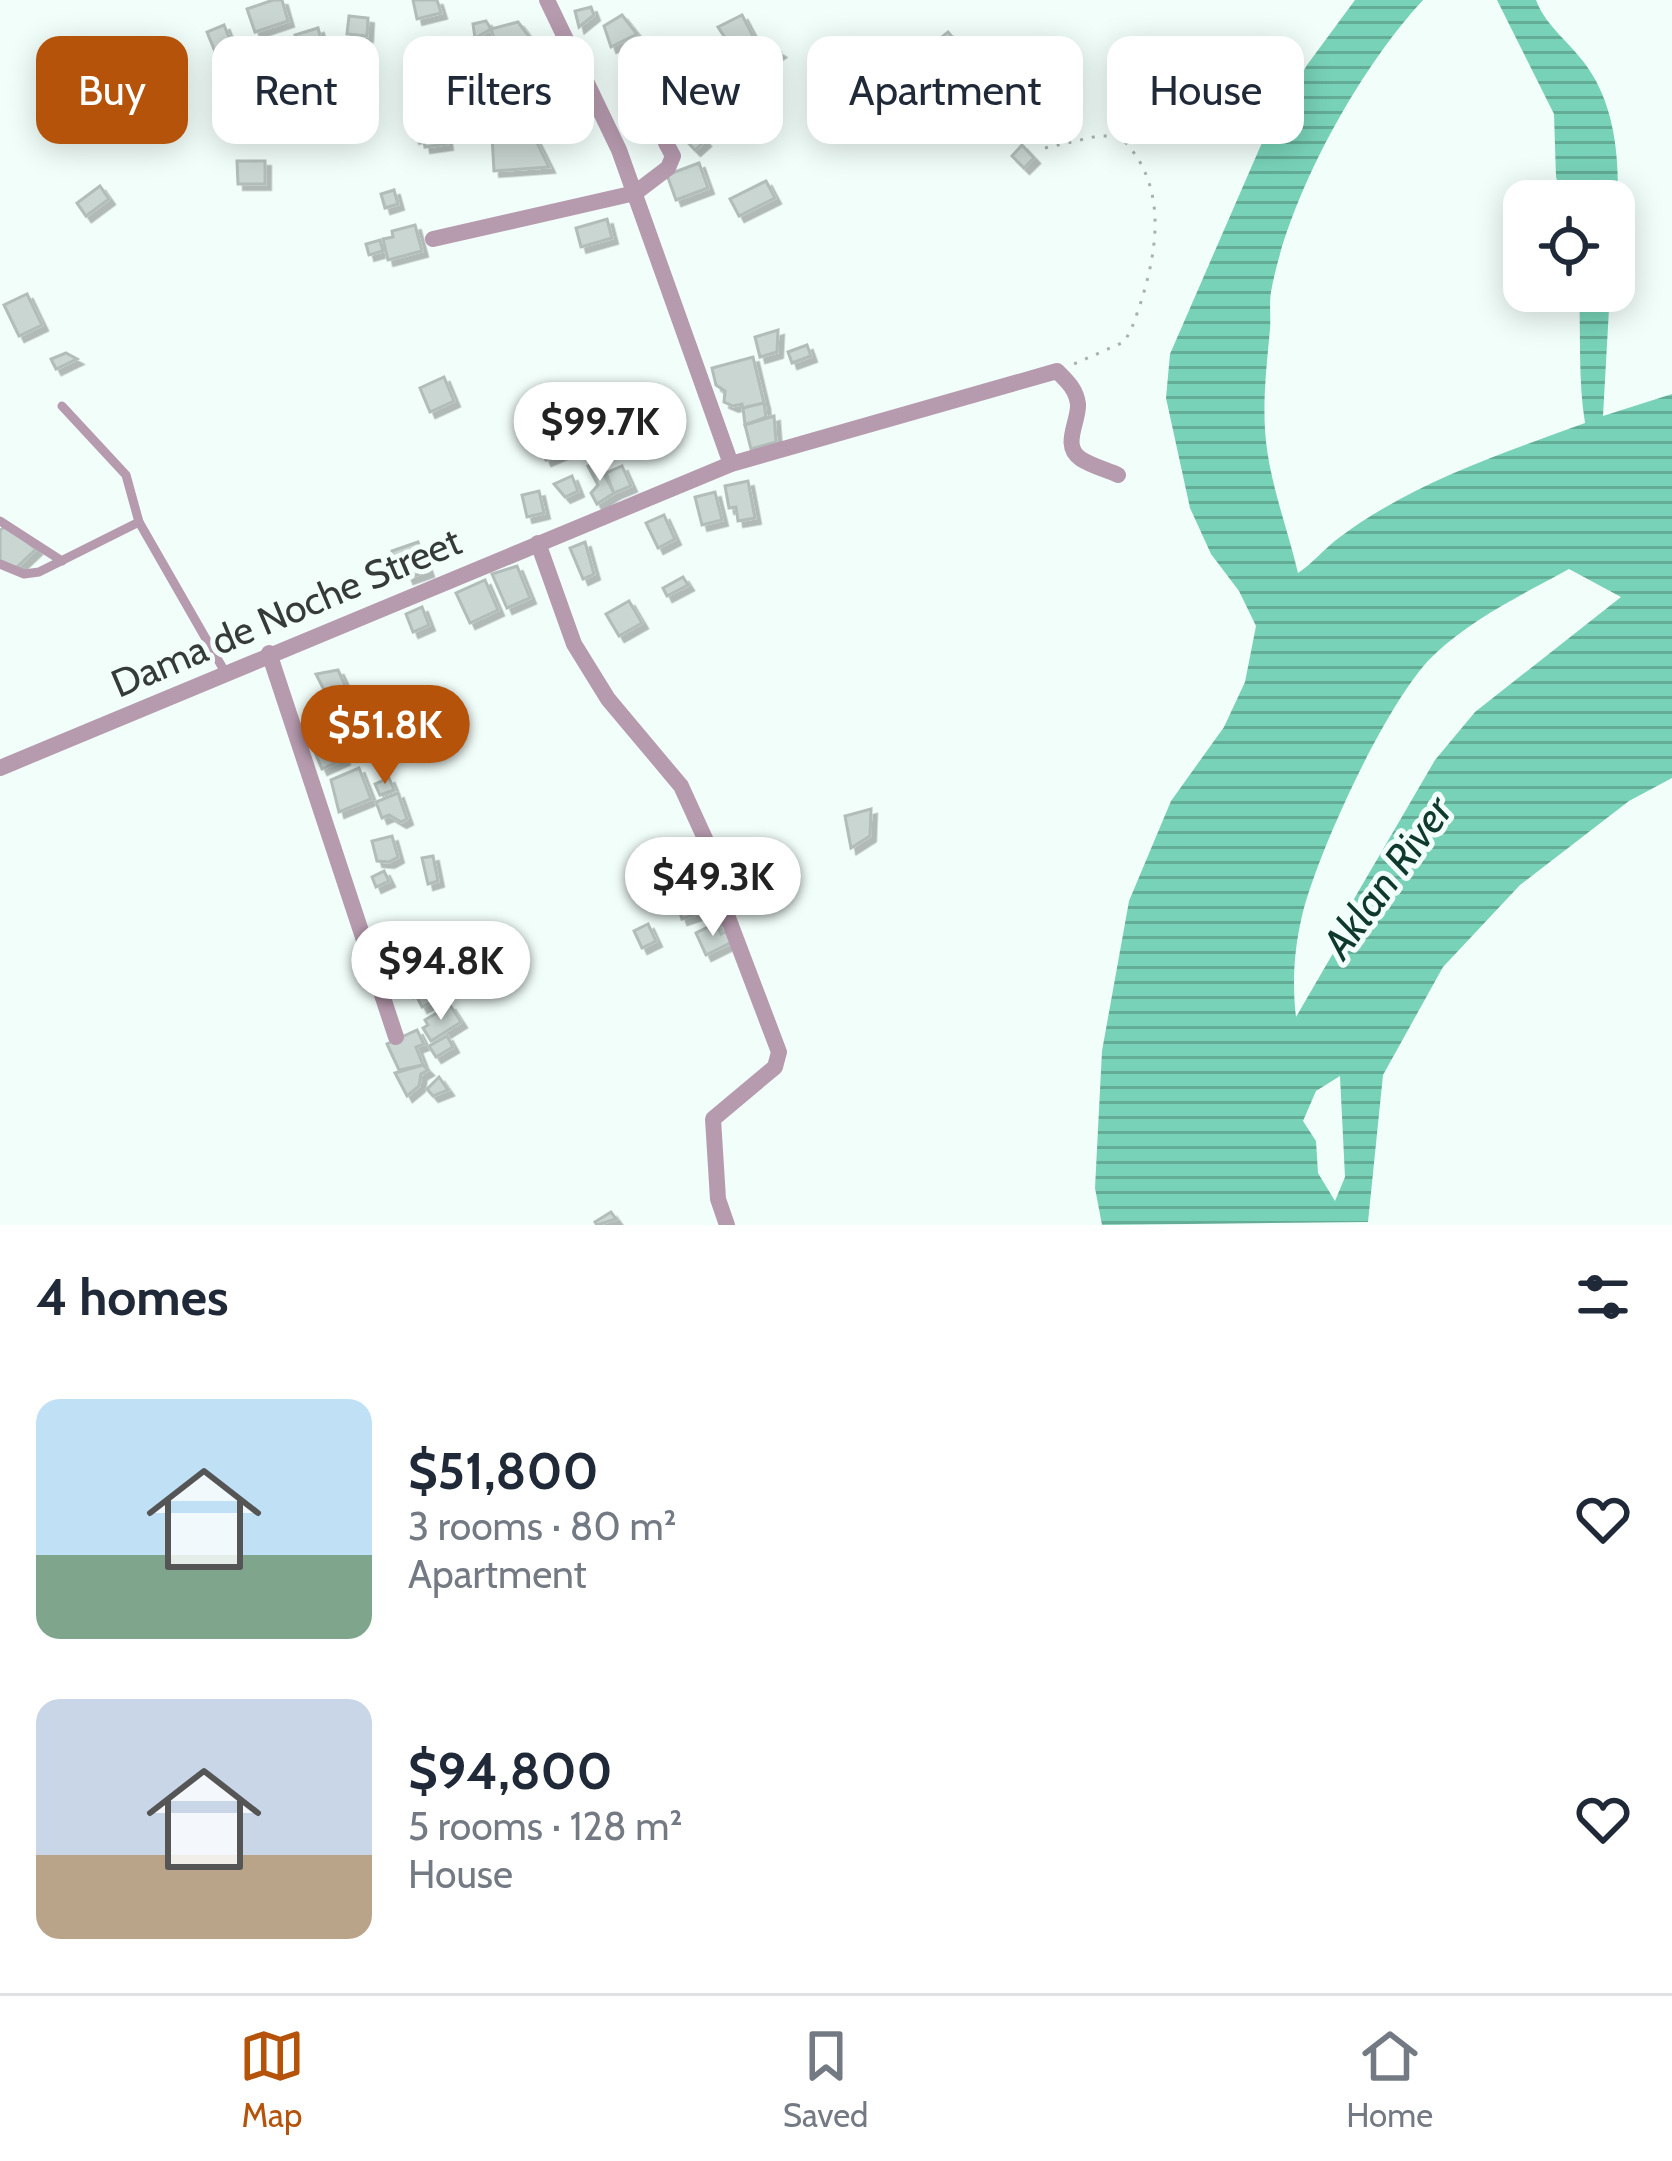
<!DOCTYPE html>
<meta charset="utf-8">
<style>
:root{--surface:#fff;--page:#f6f6f7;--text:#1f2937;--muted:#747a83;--line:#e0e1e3;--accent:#b45309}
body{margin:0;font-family:Cabin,sans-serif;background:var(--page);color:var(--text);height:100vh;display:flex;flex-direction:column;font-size:45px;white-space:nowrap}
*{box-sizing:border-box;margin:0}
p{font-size:39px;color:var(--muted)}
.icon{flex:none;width:66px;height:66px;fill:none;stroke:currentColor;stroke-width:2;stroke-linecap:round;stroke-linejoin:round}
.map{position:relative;height:1225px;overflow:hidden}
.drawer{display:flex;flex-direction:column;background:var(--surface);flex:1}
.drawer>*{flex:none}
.banner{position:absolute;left:36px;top:36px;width:1602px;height:108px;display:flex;gap:24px}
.buttons{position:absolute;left:1503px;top:180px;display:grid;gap:24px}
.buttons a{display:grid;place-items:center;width:132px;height:132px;border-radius:24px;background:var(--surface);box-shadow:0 6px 30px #0003;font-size:60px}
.price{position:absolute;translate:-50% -102px;padding:0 27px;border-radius:42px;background:#fff;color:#222;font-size:39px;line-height:78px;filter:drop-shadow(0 3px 6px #0008)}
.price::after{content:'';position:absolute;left:50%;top:72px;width:36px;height:27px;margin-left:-18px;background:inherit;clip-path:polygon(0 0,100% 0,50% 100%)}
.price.on{background:var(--accent);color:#fff}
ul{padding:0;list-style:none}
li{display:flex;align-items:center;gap:36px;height:300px;padding:0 36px}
li span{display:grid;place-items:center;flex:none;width:336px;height:240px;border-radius:24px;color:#555}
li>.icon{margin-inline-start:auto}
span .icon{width:144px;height:144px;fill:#fffc;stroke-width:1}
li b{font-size:51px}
h2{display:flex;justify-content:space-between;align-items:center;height:144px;padding:0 36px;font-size:51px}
.pill{padding:0 42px;border-radius:24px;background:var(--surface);box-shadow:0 6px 30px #0003;font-size:42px;line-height:108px}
.pill.on{background:var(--accent);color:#fff}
.dock{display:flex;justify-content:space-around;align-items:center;height:168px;border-top:3px solid var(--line);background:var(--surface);font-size:33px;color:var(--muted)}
.dock a{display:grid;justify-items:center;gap:6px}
.dock .on{color:var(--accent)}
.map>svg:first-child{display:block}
.water{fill:url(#water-rules);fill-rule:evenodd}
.building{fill:#cad6d2;stroke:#b2bdb9;stroke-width:3;filter:url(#shadow)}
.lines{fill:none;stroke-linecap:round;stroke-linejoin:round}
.path{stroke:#a8b1ae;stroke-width:3;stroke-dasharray:3 9;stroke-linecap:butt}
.lane{stroke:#b69aae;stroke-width:9}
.street{stroke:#b69aae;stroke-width:16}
.labels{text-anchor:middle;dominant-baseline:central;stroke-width:10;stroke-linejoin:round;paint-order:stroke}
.street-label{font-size:39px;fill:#363b39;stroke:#f2fefa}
.water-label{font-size:42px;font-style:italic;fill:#10392e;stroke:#f2fefa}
</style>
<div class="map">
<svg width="1672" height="1225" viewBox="0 0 1672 1225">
<defs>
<pattern id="water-rules" width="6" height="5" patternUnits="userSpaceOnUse" patternTransform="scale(3)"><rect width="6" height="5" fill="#78d2b7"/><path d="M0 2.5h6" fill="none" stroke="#63ac96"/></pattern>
<filter id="shadow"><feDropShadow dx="5.5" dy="5.5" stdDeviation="0" flood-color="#0004"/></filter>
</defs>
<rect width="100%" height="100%" fill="#f2fefa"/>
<!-- water -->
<g class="water">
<path d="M1355 0H1423C1358 70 1288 197 1271 292 1269 304 1271 317 1270 329 1267 363 1263 395 1265 430 1268 479 1287 526 1298 573 1312 564 1325 548 1340 537 1412 483 1501 454 1585 423 1578 380 1581 336 1579 291H1610L1603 416 1672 394V778L1629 801 1520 885 1443 967 1383 1075 1368 1222 1102 1225 1095 1188 1102 1051 1129 901 1171 801 1224 727 1245 682 1256 626 1239 591 1211 554 1190 508 1166 398 1170 354 1261 145 1307 65ZM1569 569 1621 597 1475 712 1435 760 1347 911 1369 905 1339 943 1296 1017C1292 983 1294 950 1302 916 1317 853 1389 695 1436 653 1473 618 1525 593 1569 569ZM1340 1076 1345 1177 1335 1201 1318 1173 1316 1141 1303 1121 1316 1091Z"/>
<path d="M1497 0H1536C1546 27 1572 44 1588 68 1624 120 1620 193 1614 254V201H1564L1556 177 1554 114Z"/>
</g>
<!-- building -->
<g class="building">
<path d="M273 0H282L288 21 255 32 247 9Z"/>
<path d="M413 0H437L441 13 417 19Z"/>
<path d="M591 7 594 15 579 27 575 11Z"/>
<path d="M622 15 637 34 611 47 604 26Z"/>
<path d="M742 15 753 36 732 48 718 27Z"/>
<path d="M349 16 368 18 367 36 347 34Z"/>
<path d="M486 21 491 29 475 38 473 24Z"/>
<path d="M518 22 530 38 497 47 491 29Z"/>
<path d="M224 25 233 47 216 54 207 32Z"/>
<path d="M318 28 322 43 299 50 295 35Z"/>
<path d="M948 32 958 44 947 53 937 41Z"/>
<path d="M689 41 699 55 677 71 668 67 674 59 668 56Z"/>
<path d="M769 45 780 52 757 67 746 58 753 48Z"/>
<path d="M732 58 740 62 744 72 727 78 719 64Z"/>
<path d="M972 68 981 80 969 88 961 76Z"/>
<path d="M570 76 575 102 542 108 538 84Z"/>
<path d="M1034 81 1041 96 1015 107 1011 98Z"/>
<path d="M538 84 542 108 521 111 517 87Z"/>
<path d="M1002 98 1001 113 990 120 994 127 986 135 975 114Z"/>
<path d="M440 104 447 144 425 147 423 136 414 138 410 109Z"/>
<path d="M1029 105 1033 115 1004 127 1000 117Z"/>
<path d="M245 117 247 133 235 135 233 118Z"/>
<path d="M1035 119 1037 134 1025 135 1024 120Z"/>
<path d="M689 123 705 141 695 150 679 133Z"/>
<path d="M532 133 549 167 494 171 492 136Z"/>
<path d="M1022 145 1034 158 1024 168 1012 156Z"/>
<path d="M237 161H265V184H238Z"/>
<path d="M699 163 708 188 676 200 667 175Z"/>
<path d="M766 181 775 198 739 216 730 199Z"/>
<path d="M100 186 109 199 86 216 77 203Z"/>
<path d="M394 190 398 204 385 208 381 194Z"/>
<path d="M607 219 612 238 581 247 576 228Z"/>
<path d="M415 225 422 251 388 260 383 239 393 237 392 231Z"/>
<path d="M380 240 383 251 369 255 366 244Z"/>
<path d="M27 294 42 325 19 336 4 305Z"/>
<path d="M778 330 777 352 760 357 755 337Z"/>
<path d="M807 345 811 356 792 363 788 352Z"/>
<path d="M66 353 77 359 56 369 51 359Z"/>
<path d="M753 357 764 403 743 408 742 404 733 406 724 402 725 391 716 385 712 368Z"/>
<path d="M444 377 454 401 430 412 420 388Z"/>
<path d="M764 403 766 417 745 425 743 408Z"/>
<path d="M550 413 557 428 537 438 530 422Z"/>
<path d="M774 416 776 442 751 449 745 425Z"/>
<path d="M557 428 567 451 546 460 537 438Z"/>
<path d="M597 461 614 493 597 504 591 493 598 485 588 466Z"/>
<path d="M622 466 631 486 614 493 606 473Z"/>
<path d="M572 476 578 491 565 497 554 484Z"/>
<path d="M748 481 755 518 738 521 736 507 729 508 725 486Z"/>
<path d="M539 491 544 513 527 517 522 495Z"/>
<path d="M715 492 722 520 702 525 695 497Z"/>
<path d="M664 515 675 539 658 548 646 523Z"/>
<path d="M7 526 36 549 15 569 0 561V530Z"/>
<path d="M418 542 428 571 408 578 403 565 397 567 392 551Z"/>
<path d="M585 542 594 574 583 579 570 548Z"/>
<path d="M517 566 530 598 507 608 492 574Z"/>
<path d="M683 577 688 585 667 596 663 588Z"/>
<path d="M485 580 498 610 470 623 456 593Z"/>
<path d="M629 601 642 623 619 636 606 614Z"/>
<path d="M422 607 429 625 413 632 406 614Z"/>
<path d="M338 670 350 696 332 706 316 674Z"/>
<path d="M335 736 344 759 322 769 312 745Z"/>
<path d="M359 768 371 799 339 812 331 780Z"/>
<path d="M389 778 394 790 380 795 375 784Z"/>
<path d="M398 793 407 819 401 822 389 815 382 818 376 802Z"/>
<path d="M871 809 870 836 851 848 845 816Z"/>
<path d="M392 836 398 857 389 862 377 861 372 841Z"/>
<path d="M433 856 438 881 428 884 422 858Z"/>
<path d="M384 871 389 881 376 887 372 877Z"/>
<path d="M707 890 713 908 718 906 722 918 712 921 709 910 682 919 676 900Z"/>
<path d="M716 923 721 934 727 931 732 942 706 955 696 933Z"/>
<path d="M648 924 656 941 642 948 634 931Z"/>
<path d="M423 926 434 956 419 961 408 931Z"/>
<path d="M411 951 418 969 402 975 395 958Z"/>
<path d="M418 973 422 980 426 977 437 999 422 1007 413 989 408 992 403 981Z"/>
<path d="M450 1005 461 1022 431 1041 423 1028 428 1025 425 1020Z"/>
<path d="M417 1030 424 1044 416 1047 423 1065 399 1070 387 1044Z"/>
<path d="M447 1036 453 1047 436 1057 429 1046Z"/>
<path d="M423 1065 428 1070 421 1074 419 1086 407 1096 395 1073Z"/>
<path d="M439 1077 448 1090 433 1096 427 1089Z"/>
<path d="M611 1212 616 1219 597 1225 595 1222Z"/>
</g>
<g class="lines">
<!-- path -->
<path class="path" d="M1045 148 1098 136H1119C1175 188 1155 267 1131 330L1124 342 1074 364"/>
<!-- lane -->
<g class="lane">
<path d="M62 406 126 475 139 522"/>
<path d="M0 521 62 561"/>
<path d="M0 564 24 574 39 572 139 522 225 672"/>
</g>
<!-- street -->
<g class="street">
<path d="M547 0 619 150 731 464"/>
<path d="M433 239 635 193 668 168 673 156 666 143 677 131 678 119 712 89"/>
<path d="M538 543 574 644 608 699 681 786 728 889 723 902 727 915 779 1052 775 1067 713 1119 718 1199 727 1225"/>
<path d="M269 653 396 1037"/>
<path d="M0 768 731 464 1057 371C1067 381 1076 389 1078 404 1079 422 1061 446 1081 459 1092 466 1107 470 1118 475"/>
</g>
</g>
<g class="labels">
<!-- street labels -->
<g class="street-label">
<text transform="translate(286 612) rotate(-23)">Dama de Noche Street</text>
</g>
<!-- water labels -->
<g class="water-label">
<text transform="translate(1387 877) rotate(-54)">Aklan River</text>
</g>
</g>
</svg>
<div class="buttons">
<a><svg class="icon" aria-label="locate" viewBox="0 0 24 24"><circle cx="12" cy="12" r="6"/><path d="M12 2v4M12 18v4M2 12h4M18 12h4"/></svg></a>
</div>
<b class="price" style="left:600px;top:484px">$99.7K</b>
<b class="price on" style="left:385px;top:787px">$51.8K</b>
<b class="price" style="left:713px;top:939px">$49.3K</b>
<b class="price" style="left:441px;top:1023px">$94.8K</b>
<div class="banner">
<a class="pill on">Buy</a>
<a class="pill">Rent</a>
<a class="pill">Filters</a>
<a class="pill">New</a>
<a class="pill">Apartment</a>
<a class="pill">House</a>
</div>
</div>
<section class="drawer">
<h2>4 homes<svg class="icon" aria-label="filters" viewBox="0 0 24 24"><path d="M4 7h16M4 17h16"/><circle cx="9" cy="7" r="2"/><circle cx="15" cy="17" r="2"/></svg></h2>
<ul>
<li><span style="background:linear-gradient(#bfe0f5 65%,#7fa58c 0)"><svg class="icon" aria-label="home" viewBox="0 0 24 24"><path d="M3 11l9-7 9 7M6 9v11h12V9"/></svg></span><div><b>$51,800</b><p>3 rooms · 80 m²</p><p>Apartment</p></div><svg class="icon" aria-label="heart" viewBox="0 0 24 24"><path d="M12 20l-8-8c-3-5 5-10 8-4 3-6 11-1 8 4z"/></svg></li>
<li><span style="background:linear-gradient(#c9d6e8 65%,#b9a48a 0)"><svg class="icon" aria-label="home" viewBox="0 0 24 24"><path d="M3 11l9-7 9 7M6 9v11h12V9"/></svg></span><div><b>$94,800</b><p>5 rooms · 128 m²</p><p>House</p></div><svg class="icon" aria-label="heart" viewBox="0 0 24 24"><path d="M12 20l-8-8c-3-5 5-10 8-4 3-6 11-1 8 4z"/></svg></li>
</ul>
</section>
<nav class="dock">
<a class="on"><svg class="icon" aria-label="map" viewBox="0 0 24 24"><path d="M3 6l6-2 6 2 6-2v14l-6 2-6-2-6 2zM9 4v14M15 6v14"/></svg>Map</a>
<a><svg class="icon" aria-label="saved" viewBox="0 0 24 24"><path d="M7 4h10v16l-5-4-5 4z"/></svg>Saved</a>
<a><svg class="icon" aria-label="home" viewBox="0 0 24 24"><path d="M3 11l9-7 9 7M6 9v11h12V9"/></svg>Home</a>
</nav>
